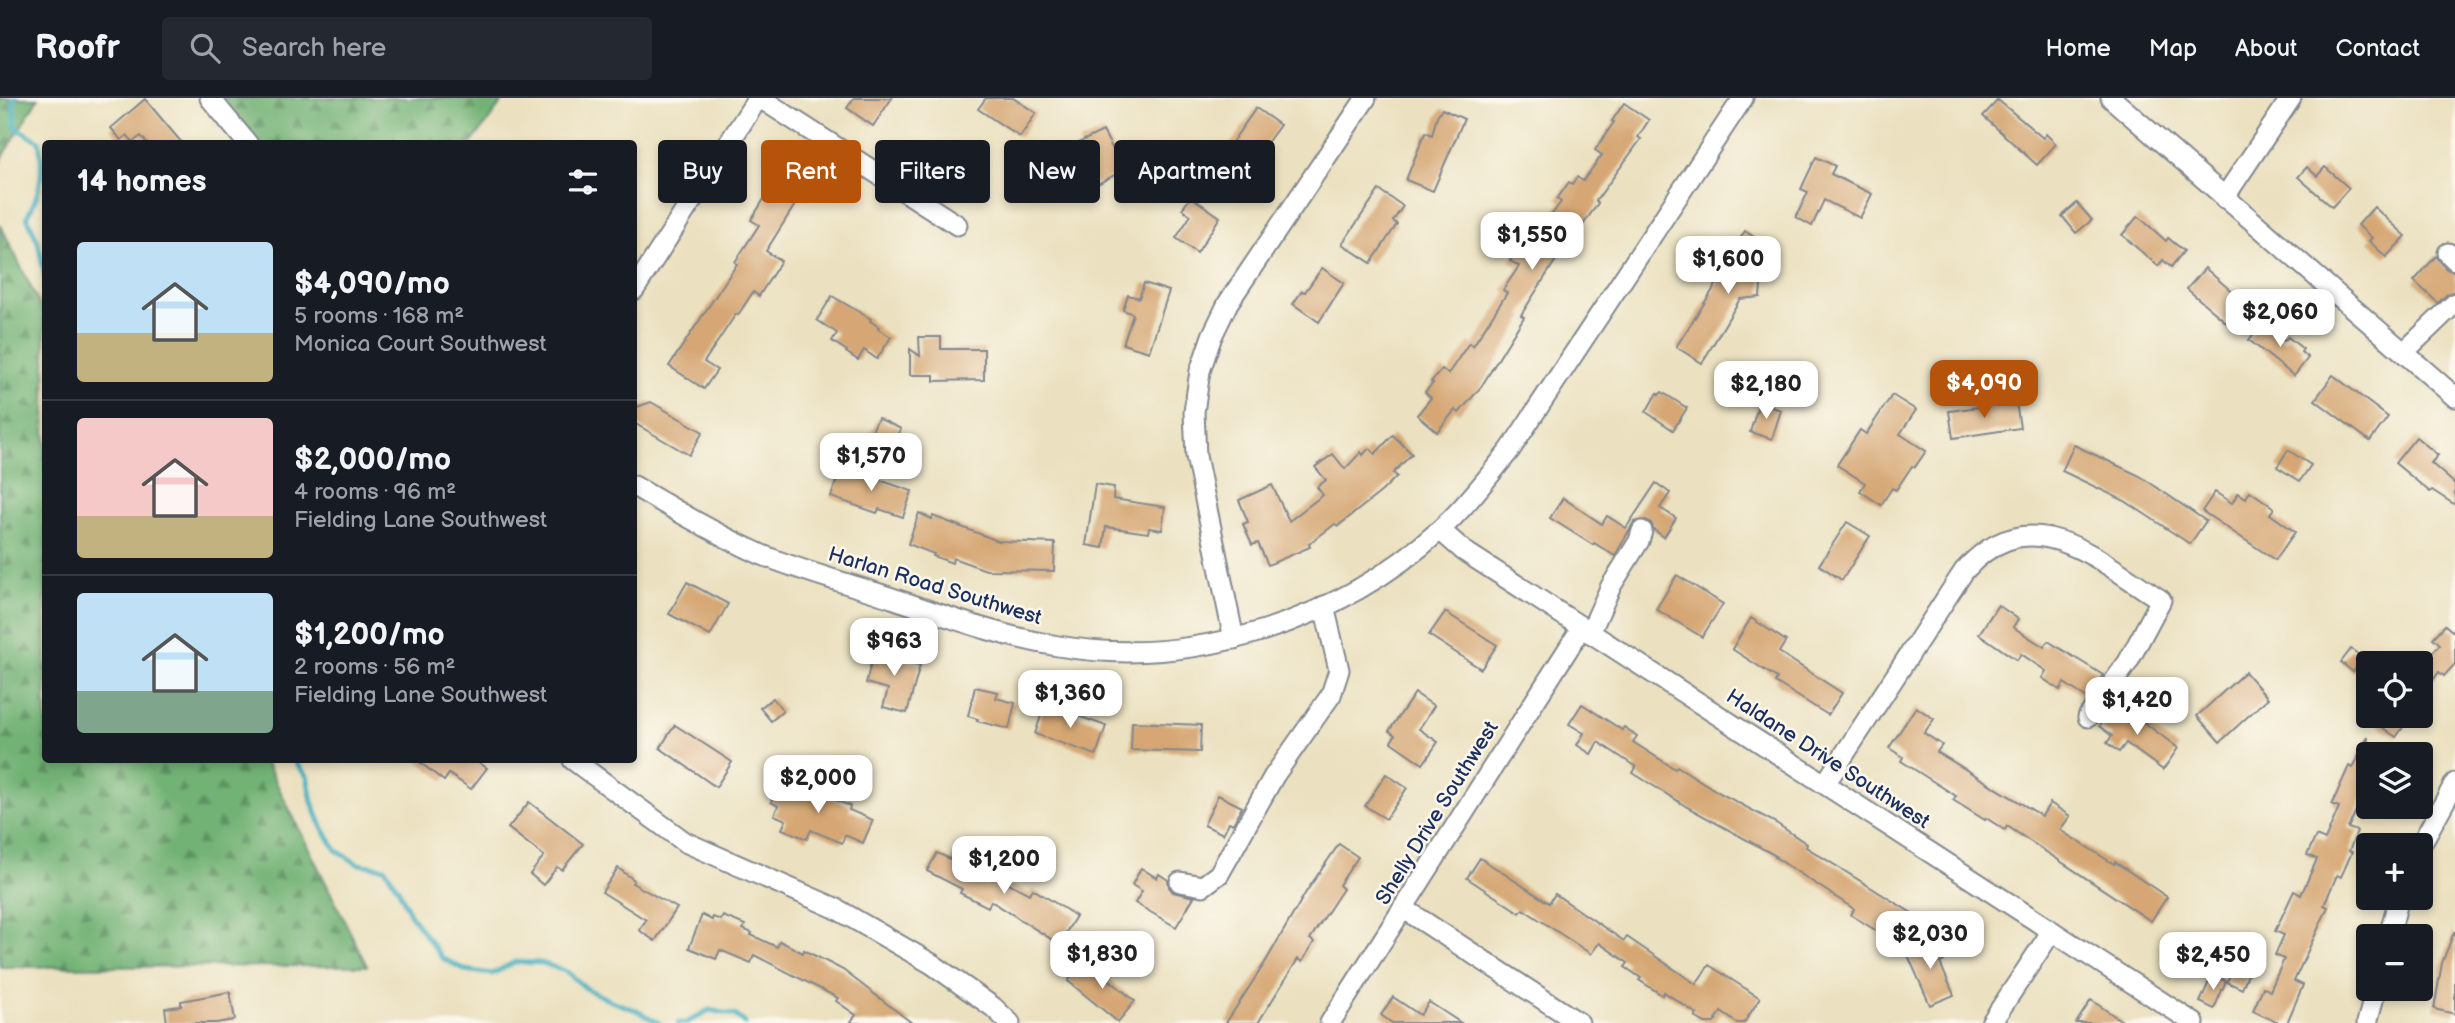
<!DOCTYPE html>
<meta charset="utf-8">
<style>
:root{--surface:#171b24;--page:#242831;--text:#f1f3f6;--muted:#9ea1a6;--line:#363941;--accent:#b45309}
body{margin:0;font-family:"Balsamiq Sans",sans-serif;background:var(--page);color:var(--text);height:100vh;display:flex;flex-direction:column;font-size:26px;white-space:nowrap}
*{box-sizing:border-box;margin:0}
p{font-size:23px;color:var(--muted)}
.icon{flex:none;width:38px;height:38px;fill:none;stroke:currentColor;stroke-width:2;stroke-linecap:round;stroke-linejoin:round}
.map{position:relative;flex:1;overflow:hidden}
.drawer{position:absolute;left:42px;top:42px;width:595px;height:623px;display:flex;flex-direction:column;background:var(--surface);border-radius:7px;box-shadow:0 4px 10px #0003}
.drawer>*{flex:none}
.hud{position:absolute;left:658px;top:42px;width:665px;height:63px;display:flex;gap:14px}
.tools{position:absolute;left:2356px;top:553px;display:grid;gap:14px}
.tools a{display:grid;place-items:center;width:77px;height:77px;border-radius:7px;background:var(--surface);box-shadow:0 4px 10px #0003;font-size:35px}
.price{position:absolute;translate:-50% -60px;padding:0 16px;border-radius:14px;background:#fff;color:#222;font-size:23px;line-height:46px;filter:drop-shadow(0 2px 4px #0008)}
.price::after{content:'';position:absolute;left:50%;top:42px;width:21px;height:16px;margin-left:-10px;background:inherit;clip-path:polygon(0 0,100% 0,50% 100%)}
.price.current{background:var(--accent);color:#fff}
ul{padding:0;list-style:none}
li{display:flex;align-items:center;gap:21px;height:175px;padding:0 35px}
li+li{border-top:2px solid var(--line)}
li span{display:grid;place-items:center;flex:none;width:196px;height:140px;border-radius:7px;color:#555}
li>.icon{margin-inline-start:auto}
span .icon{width:84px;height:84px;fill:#fffc;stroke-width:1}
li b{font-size:30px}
h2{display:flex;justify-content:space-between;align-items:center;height:84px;padding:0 35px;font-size:30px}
.tag{padding:0 24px;border-radius:7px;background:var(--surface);box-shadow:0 4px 10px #0003;font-size:24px;line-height:63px}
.tag.current{background:var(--accent);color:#fff}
header{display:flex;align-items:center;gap:42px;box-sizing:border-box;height:98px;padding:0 35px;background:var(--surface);border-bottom:2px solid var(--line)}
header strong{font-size:33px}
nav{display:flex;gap:38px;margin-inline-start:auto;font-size:24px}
.search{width:490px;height:63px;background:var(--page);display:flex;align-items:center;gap:18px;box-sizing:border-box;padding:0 24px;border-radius:7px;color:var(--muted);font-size:26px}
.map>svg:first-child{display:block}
.forest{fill:url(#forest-firs);stroke:#467069;stroke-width:2}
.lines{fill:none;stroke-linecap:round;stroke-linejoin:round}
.stream{stroke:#42aec0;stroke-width:5}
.building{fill:#d6a775}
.minor-casing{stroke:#83888f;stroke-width:23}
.minor{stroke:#fff;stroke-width:19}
.labels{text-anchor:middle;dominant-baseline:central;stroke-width:5;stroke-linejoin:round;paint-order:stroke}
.street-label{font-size:21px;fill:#1b2f5e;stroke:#fbf7ec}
</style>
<header>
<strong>Roofr</strong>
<div class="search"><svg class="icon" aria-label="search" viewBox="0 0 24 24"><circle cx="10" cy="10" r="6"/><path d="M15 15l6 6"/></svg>Search here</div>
<nav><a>Home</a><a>Map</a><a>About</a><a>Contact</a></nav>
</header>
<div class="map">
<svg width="2455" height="925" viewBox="0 0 2455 925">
<defs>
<pattern id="forest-firs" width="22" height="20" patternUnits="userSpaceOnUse" patternTransform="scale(1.75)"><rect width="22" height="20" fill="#72b274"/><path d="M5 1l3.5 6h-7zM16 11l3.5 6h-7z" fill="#5d9162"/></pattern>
</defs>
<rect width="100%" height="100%" fill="#fbf7ec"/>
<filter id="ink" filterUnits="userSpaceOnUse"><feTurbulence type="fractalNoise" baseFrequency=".0143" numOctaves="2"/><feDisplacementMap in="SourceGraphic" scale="14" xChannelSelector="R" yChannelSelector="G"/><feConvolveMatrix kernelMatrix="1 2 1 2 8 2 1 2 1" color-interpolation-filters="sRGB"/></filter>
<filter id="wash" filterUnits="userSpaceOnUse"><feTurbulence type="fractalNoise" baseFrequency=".00686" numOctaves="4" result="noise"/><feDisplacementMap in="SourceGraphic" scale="28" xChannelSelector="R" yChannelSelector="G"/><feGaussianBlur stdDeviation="1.57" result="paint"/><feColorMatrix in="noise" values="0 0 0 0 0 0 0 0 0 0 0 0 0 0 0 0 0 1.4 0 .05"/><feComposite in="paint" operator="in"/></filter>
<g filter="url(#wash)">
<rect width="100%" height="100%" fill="#ebe1c0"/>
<!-- forest -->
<g class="forest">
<path d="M0 0H38L0 64Z"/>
<path d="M213 0H505L471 46 251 45Z"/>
<path d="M0 126 45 218 46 662H265L367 868 0 869Z"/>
</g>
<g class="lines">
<!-- stream -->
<g class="stream">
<path d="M15 0 13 4 16 30 39 43C44 75 42 91 27 119L38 144 46 184"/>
<path d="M293 662 307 678 312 704 322 729 336 752 358 766 385 770 399 792 410 816 442 860 465 872 492 876 515 864 542 865 567 874 587 891 611 903 636 912 659 925"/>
<path d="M678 925H686L709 912 735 917 745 925"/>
</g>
</g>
<g id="blocks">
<!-- building -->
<g class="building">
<path d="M854 0H892L873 28 847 10Z"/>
<path d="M986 0H1013L1036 15 1020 39 978 11Z"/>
<path d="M145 1 171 32 183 46H148L141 38 133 44 127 37 121 42 111 30Z"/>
<path d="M1998 2 2043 40 2046 36 2056 46 2037 67 1983 18Z"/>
<path d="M1624 5 1649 22 1638 39 1641 41 1596 103 1598 105 1574 140 1571 138 1521 217 1524 219 1481 289 1459 315 1455 312 1437 334 1417 317 1431 300 1425 294 1433 285 1431 284 1442 271 1448 276 1469 245 1473 248 1507 195 1503 192 1519 168 1510 163 1518 151 1521 153 1535 132 1539 134 1561 104 1557 101 1569 84 1572 86 1577 79 1583 83 1602 57 1595 52 1614 24 1612 23Z"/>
<path d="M1256 10 1280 27 1239 83 1216 67Z"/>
<path d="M1442 11 1464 21 1433 93 1406 82 1422 42 1426 34 1432 37 1437 18Z"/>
<path d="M1103 33 1124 72 1096 87 1085 66 1089 64 1078 45Z"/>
<path d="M1816 59 1835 68 1831 76 1872 96 1860 120 1824 102 1812 128 1796 119 1808 94 1801 91Z"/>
<path d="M793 69 811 81 766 153 781 163 759 198 753 194 738 217 736 216 704 264 717 272 704 291 669 268 737 166 735 164 759 127 751 122 766 98 769 99 781 80 784 82Z"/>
<path d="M2307 69 2317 78 2325 69 2349 90 2332 109 2298 79Z"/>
<path d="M1379 92 1403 108 1393 123 1397 126 1371 165 1342 146Z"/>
<path d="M1191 99 1220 119 1197 155 1176 140 1191 117 1182 111Z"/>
<path d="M2077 105 2092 122 2076 135 2062 118Z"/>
<path d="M2374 109 2406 138 2386 159 2369 143 2372 140 2358 127Z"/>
<path d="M2138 118 2166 143 2168 140 2184 153 2171 169 2163 162 2158 168 2122 137Z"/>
<path d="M1745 133 1776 154 1762 175 1760 199 1740 201 1702 265 1676 249 1734 159 1730 157Z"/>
<path d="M2436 158 2446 171 2455 174V193L2447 196 2438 205 2414 183Z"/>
<path d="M1322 170 1344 185 1319 224 1293 206 1302 193 1305 194Z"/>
<path d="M2205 170 2245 205 2227 225 2187 191Z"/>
<path d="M1144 185 1169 193 1149 254 1123 246 1133 216 1123 212 1128 197 1139 200Z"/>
<path d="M832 198 871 221 870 223 879 229 878 231 891 239 877 261 864 252 858 262 846 254 847 253 832 243 837 235 817 222Z"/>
<path d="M2262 225 2284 243 2288 239 2303 251 2301 254 2308 260 2294 278 2249 242Z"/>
<path d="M919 239H941V251H984V282L934 283V277H910V251L920 258Z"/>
<path d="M2333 277 2388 319 2370 343 2315 302Z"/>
<path d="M1662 294 1687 310 1673 332 1646 314 1657 295 1659 297Z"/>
<path d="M1892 297 1916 312 1900 336 1926 353 1915 369 1912 368 1896 392 1892 390 1881 407 1860 393 1865 385 1837 367 1860 332 1866 336Z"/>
<path d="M651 304 703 334 689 357 634 325V310Z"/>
<path d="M2016 304 2020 330 1953 340 1949 313Z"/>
<path d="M1759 305 1781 312 1772 341 1750 334Z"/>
<path d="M878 320 901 331 889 356 866 345Z"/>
<path d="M1393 337 1412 356 1393 375 1397 378 1382 393 1338 428 1335 426 1309 446 1310 449 1268 467 1258 445 1252 447 1243 426 1248 424 1239 402 1272 387 1289 423 1323 397 1317 389 1326 382 1315 369 1333 356 1345 371 1361 354 1363 357 1369 350 1375 356Z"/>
<path d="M2416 339 2438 357 2431 365 2455 386V407L2432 392 2430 394 2395 365Z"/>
<path d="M2074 347 2140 378 2206 423 2190 446 2125 403 2062 373Z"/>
<path d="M2288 352 2311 367 2300 383 2277 369Z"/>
<path d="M841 369 912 393 903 419 879 411 877 415 831 399Z"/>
<path d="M1656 385 1670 395 1660 410 1676 420 1664 439 1654 432 1651 425 1646 422 1634 424 1615 458 1594 445 1593 447 1550 420 1563 400 1602 426 1607 418 1626 430Z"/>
<path d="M1095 386 1114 389 1113 401 1165 409 1162 432 1149 430 1148 435 1106 429 1103 450 1086 447Z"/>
<path d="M2250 393 2274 410 2270 416 2295 434 2275 462 2202 413 2215 394 2232 405 2238 395 2246 400Z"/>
<path d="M919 415 932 421 933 418 998 443 1055 445 1054 473 986 472 953 460 952 465 933 458 934 456 908 446Z"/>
<path d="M1847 424 1870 438 1842 482 1819 467Z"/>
<path d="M1677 477 1723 506 1702 539 1656 511Z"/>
<path d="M687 484 728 506 710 538 669 516Z"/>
<path d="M1998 507 2018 521 2013 529 2044 549 2048 543 2103 577 2087 600 2064 585 2060 592 2042 580 2046 573 2021 556 2017 562 1979 536Z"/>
<path d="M1445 514 1497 547 1481 571 1429 537Z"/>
<path d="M1751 520 1786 543 1779 554 1842 595 1828 617 1775 584 1777 580 1732 551Z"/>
<path d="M2445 527 2452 533 2455 529V566L2444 578 2439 574 2420 600V568L2440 546 2433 540Z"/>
<path d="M886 549 902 553 900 562 920 567 907 615 883 609 888 591 866 585 874 553 884 555Z"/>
<path d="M2351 551 2363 560 2353 574 2341 564Z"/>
<path d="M2245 574 2268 600 2220 644 2197 618Z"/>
<path d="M975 589 998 594 996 600 1015 605 1009 631 977 623 978 621 968 618Z"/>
<path d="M1415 595 1434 608 1419 631 1438 644 1423 666 1391 644 1395 637 1389 633Z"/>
<path d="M773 600 783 613 771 623 760 610Z"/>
<path d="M1045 606 1106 628 1096 657 1035 636Z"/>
<path d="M1582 606 1622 632 1624 629 1637 638 1633 644 1675 671 1677 668 1718 694 1776 725 1807 746 1806 749 1915 817 1901 840 1896 828 1888 840 1851 817 1854 811 1775 759 1776 758 1687 709 1633 675 1636 669 1598 644 1591 656 1577 647 1584 635 1569 626Z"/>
<path d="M2113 606 2128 617 2138 620 2178 650 2163 672 2126 645 2119 654 2107 645 2112 638 2099 628Z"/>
<path d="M1916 609 1934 621 1924 635 1942 647 1937 654 2042 718 2050 705 2070 718 2060 732 2114 766 2115 764 2167 799 2151 823 2007 728 2005 732 1986 720 1985 722 1953 702 1956 698 1901 663 1903 659 1889 650Z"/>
<path d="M2366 618H2411L2396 639Z"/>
<path d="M1132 624 1201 627 1200 654 1131 652Z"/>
<path d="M675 627 732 664 716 689 660 650Z"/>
<path d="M2368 638V687L2348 730 2357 733 2349 753 2352 754 2341 779 2337 777 2324 807 2328 809 2294 883 2303 887 2287 925H2279L2253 913 2263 889 2270 893 2284 861 2275 857 2284 837 2275 833 2294 793 2301 797 2317 761 2307 757 2316 738 2325 742 2339 709 2332 706 2349 668 2353 670Z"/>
<path d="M417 662H475L487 670 471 691 449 676 444 683Z"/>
<path d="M1386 676 1407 690 1386 721 1365 708Z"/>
<path d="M793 685 850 708 849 712 873 722 863 745 845 737 842 745 811 732 807 741 782 731 786 722 774 717 778 708 771 704 778 687 790 692Z"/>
<path d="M1218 697 1242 709 1233 726 1229 724 1223 736 1204 727Z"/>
<path d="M529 704 583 746 562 772 557 769 543 787 530 776 544 758 508 730Z"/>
<path d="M1339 746 1358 759 1339 787 1343 791 1310 841 1314 844 1302 864 1298 861 1258 925H1226L1266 863 1306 794Z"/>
<path d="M937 755 952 762 955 756 1029 796 1033 791 1076 818 1059 846 991 803 988 809 960 795 962 791 927 773Z"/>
<path d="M1480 760 1549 805 1555 796 1624 843 1627 839 1696 886 1709 867 1760 900 1744 925H1737L1721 914 1714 925H1705L1695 919 1697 916 1664 894 1662 897 1639 882 1641 880 1625 869 1628 865 1599 845 1591 856 1523 811 1520 815 1467 780Z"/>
<path d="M618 770 634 782 632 785 677 810 655 843 639 832 646 822 602 794Z"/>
<path d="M1141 770 1157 780 1159 776 1168 782 1169 789 1173 794 1194 799 1176 829 1135 805 1142 793 1132 787Z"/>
<path d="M702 817 712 822 713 819 721 822 723 818 745 827 743 831 752 835 751 837 777 849 780 843 803 855 804 852 843 872 912 925H850L856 917 836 903 838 900 754 857 751 865 720 852 716 861 689 850Z"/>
<path d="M2454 834H2455V916L2434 911 2442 865Z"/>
<path d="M1934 841 1944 863 1940 865 1954 897 1930 907 1906 853Z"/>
<path d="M1085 862 1135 903 1118 924 1068 883Z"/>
<path d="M2233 870 2248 876 2242 891 2227 884Z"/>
<path d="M2212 877 2226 883 2214 911 2200 904Z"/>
<path d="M230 894 235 922 216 925H167L165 910 181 908V903Z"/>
<path d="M1393 899 1420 917 1429 904 1461 925H1392L1381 917Z"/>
<path d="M2091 902 2125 925H2076Z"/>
</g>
</g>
</g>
<g filter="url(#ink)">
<use href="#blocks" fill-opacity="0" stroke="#83888f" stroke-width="2"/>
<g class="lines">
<defs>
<g id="minor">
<path d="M210 0 248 46"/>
<path d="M760 0 957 127"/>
<path d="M2111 0 2455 299"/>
<path d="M2224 100 2291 0"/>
<path d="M2448 155 2455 162"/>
<path d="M634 192 758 0"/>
<path d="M2404 254 2455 205"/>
<path d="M634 388C675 412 716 436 760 456 803 474 851 486 895 501 949 519 1002 539 1058 548 1194 571 1340 523 1441 431 1467 407 1488 379 1510 352L1743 0"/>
<path d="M1440 432 1464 453 2194 925"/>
<path d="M1590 535 1611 488 1639 443 1642 433"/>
<path d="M1234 541 1196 358 1194 314 1200 273 1212 238 1228 205 1366 0"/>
<path d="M573 662 685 744 835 810 932 866 993 909 1010 925"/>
<path d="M1825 686 1964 473C2031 398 2096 461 2161 502L2128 564 2088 619"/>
<path d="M2420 748 2455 685"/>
<path d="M1180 784 1203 788 1219 776 1274 678 1331 597 1339 572 1324 508"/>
<path d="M1403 810 1579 925"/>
<path d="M2389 838 2399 800"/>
<path d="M1330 925 1582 529"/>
<path d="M1991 925 2052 833"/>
<path d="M2367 925 2376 891"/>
</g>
</defs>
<!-- minor casing -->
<use href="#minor" class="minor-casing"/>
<!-- minor -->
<use href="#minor" class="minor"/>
</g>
</g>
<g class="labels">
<!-- street labels -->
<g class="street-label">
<text transform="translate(935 488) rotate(17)">Harlan Road Southwest</text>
<text transform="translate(1828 661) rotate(33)">Haldane Drive Southwest</text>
<text transform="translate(1437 715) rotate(-58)">Shelly Drive Southwest</text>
</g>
</g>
</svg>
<div class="tools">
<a><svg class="icon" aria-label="locate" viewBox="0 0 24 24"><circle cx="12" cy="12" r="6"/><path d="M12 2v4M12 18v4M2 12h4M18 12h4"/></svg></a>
<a><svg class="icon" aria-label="layers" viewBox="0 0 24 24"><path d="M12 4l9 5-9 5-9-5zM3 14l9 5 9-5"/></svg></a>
<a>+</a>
<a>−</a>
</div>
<b class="price" style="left:1532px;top:174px">$1,550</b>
<b class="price" style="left:1728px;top:198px">$1,600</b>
<b class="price" style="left:2280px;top:251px">$2,060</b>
<b class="price current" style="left:1984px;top:322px">$4,090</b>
<b class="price" style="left:1766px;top:323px">$2,180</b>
<b class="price" style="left:871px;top:395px">$1,570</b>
<b class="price" style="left:894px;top:580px">$963</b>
<b class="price" style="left:1070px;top:632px">$1,360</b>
<b class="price" style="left:2137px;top:639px">$1,420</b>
<b class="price" style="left:818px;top:717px">$2,000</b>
<b class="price" style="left:1004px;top:798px">$1,200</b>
<b class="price" style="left:1930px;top:873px">$2,030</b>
<b class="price" style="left:1102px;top:893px">$1,830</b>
<b class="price" style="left:2213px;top:894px">$2,450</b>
<div class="hud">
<a class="tag">Buy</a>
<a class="tag current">Rent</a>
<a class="tag">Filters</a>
<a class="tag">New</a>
<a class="tag">Apartment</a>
</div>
<section class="drawer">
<h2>14 homes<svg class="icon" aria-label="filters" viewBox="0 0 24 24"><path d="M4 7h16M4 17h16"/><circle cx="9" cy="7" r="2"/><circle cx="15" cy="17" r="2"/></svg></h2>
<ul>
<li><span style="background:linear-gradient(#bfe0f5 65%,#c2b280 0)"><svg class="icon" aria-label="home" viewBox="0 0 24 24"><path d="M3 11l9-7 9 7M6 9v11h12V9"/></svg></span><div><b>$4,090/mo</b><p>5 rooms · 168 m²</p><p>Monica Court Southwest</p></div></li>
<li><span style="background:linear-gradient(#f6c9c9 70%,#c2b280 0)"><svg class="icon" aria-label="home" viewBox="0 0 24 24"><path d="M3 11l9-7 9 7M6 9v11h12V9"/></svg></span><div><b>$2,000/mo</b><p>4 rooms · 96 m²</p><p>Fielding Lane Southwest</p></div></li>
<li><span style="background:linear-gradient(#bfe0f5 70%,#7fa58c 0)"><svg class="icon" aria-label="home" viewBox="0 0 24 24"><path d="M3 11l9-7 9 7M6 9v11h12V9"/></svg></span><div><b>$1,200/mo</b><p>2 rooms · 56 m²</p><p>Fielding Lane Southwest</p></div></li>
</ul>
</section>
</div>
